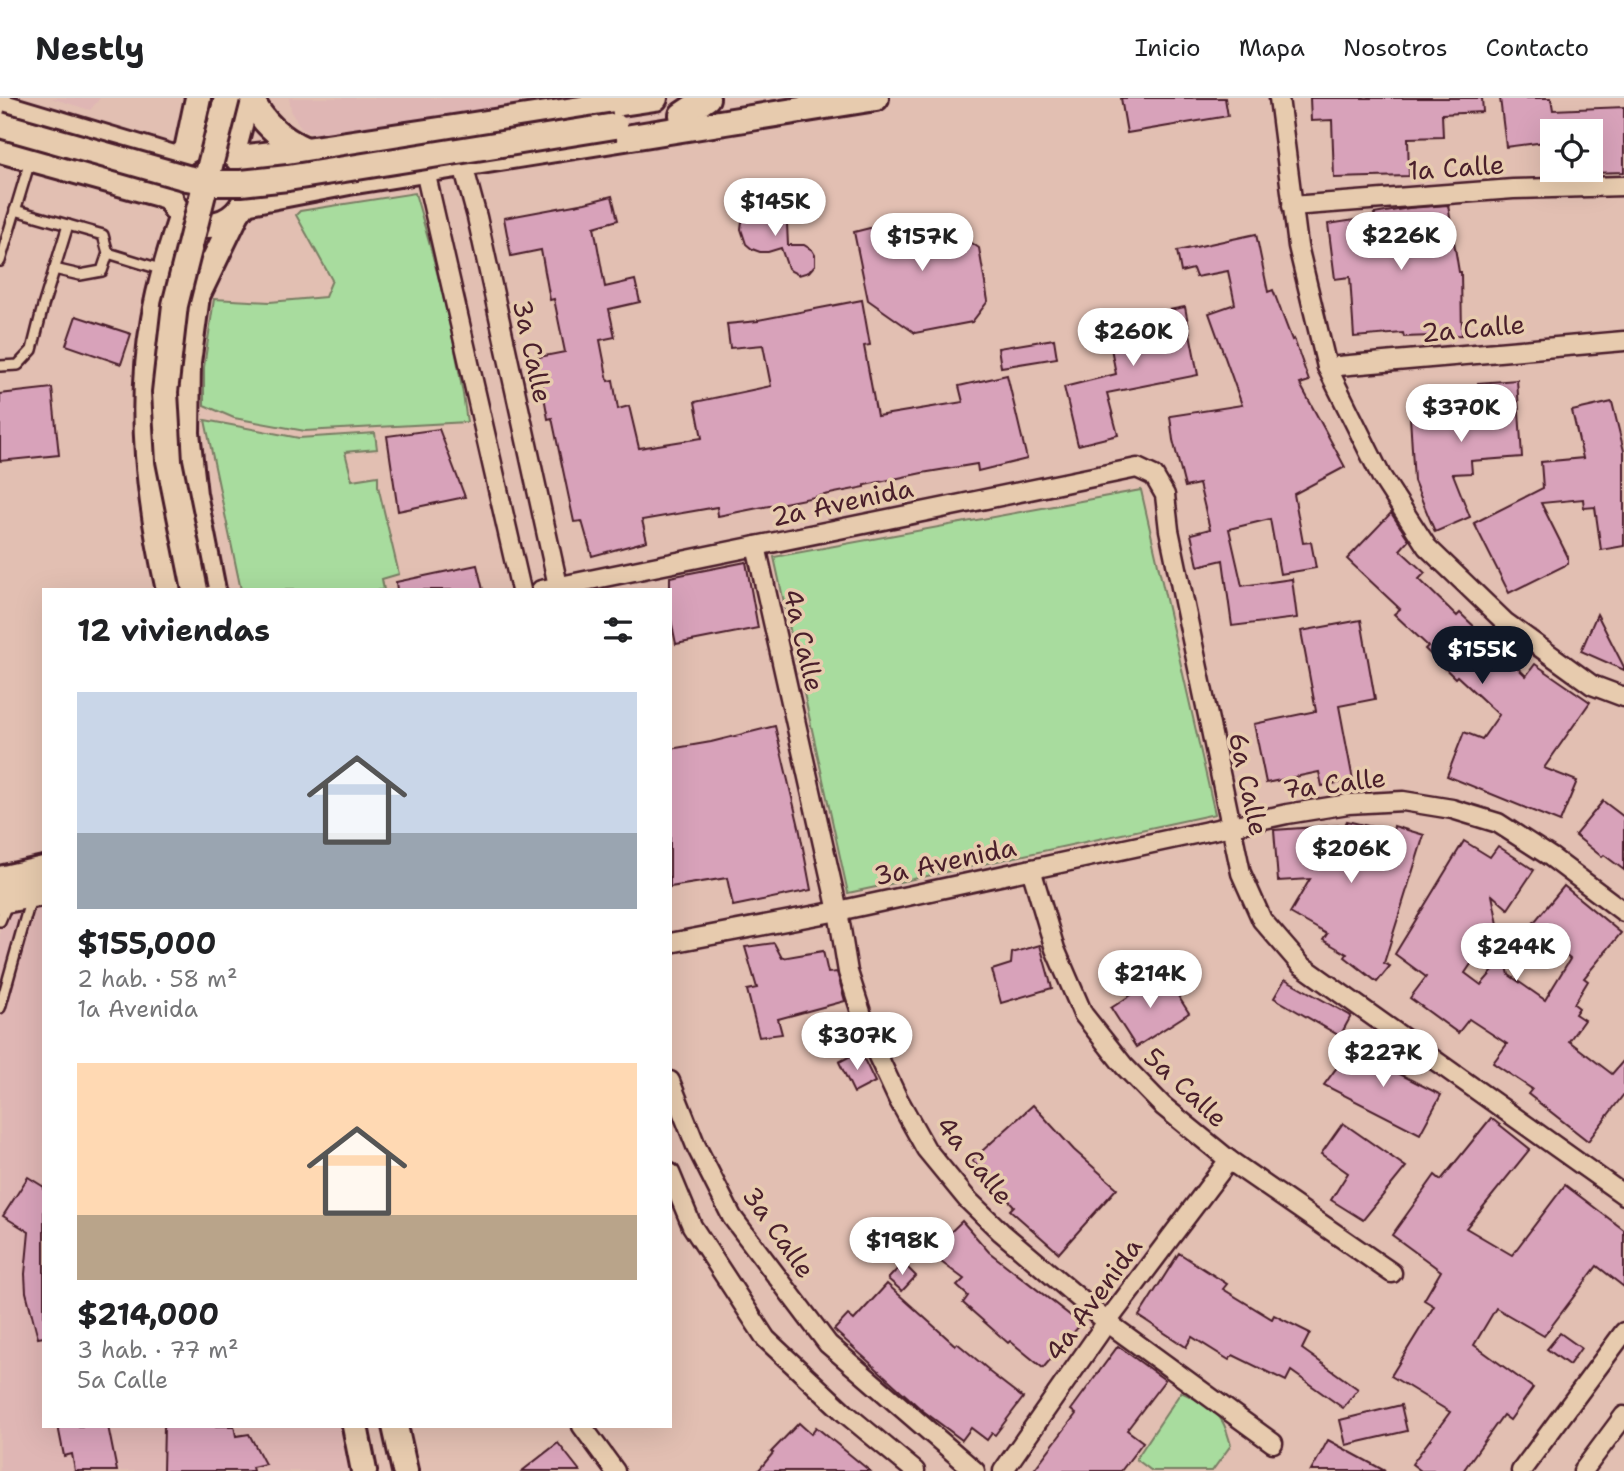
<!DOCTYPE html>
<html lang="es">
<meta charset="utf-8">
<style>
:root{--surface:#fff;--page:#f2f2f2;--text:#202124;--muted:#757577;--line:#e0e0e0;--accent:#111827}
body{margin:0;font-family:"Shantell Sans",sans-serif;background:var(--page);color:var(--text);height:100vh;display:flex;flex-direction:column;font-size:26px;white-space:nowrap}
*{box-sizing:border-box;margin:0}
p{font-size:23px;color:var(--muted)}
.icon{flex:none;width:38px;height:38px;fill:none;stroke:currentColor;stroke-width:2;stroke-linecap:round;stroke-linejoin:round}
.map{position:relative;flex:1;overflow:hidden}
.side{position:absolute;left:42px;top:490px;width:630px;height:840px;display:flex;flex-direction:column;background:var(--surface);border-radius:0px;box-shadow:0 7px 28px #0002}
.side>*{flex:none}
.controls{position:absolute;left:1540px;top:21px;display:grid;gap:14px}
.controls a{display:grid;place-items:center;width:63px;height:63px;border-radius:0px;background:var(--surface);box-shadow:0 7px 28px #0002;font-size:35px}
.price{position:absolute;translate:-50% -60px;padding:0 16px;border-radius:24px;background:#fff;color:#222;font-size:23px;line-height:46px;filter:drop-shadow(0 2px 4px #0008)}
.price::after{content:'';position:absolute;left:50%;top:42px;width:21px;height:16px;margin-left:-10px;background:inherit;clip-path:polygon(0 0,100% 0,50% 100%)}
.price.current{background:var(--accent);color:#fff}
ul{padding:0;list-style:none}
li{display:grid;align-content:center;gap:14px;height:371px;padding:0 35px}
li span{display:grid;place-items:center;height:217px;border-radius:0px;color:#555}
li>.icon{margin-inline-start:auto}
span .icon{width:126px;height:126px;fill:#fffc;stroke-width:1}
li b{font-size:30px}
h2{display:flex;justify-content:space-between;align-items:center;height:84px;padding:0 35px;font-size:30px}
header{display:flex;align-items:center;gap:42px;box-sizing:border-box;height:98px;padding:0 35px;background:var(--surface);border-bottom:2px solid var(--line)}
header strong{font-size:33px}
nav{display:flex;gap:38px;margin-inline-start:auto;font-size:24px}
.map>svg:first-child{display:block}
.built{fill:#dfb6b4}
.green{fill:#a8dc9e;stroke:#797e64;stroke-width:2}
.building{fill:#d8a2ba;stroke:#4a1f2b;stroke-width:2}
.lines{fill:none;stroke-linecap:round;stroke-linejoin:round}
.lane-casing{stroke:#4a1f2b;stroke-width:14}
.street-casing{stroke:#4a1f2b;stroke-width:23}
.secondary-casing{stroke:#4a1f2b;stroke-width:30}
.lane{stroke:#e7cbae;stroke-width:9}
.street{stroke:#e7cbae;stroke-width:18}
.secondary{stroke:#e7cbae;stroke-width:24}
.secondary-bridge-casing{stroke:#4a1f2b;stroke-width:30;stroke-linecap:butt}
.secondary-bridge{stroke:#e7cbae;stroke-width:24}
.labels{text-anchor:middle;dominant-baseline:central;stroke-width:7;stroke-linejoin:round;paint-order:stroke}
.street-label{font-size:26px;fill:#4a1f2b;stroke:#e7cbae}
</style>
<header>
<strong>Nestly</strong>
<nav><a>Inicio</a><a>Mapa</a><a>Nosotros</a><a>Contacto</a></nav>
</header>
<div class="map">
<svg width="1624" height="1373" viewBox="0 0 1624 1373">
<rect width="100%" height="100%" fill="#e2bfb2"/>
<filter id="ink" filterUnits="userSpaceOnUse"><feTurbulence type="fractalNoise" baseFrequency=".0143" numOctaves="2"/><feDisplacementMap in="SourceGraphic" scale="14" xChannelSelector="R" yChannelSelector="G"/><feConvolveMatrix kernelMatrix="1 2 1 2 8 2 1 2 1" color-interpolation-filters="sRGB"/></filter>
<g filter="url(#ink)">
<!-- built -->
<g class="built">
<path d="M51 0H100L90 12Z"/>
<path d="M289 0H554L315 38 302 31 292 16Z"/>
<path d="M44 805V1328H339L349 1373H0V813Z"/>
</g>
<!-- green -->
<g class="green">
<path d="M415 95C437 170 457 246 467 324L305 333 234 320 204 307V269L214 201 270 204 325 199 332 182 296 117 300 113Z"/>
<path d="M205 322 299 340 375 335 377 351 345 354 352 382 378 378V388L399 476 382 481 384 492H241Z"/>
<path d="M1141 392 1215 716 848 795 774 459Z"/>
<path d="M1181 1294C1194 1300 1211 1308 1220 1320 1226 1327 1228 1338 1231 1347L1212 1373H1152L1136 1361Z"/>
</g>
<!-- building -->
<g class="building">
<path d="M1121 0H1225L1228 18 1127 35Z"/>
<path d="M1310 0H1482L1483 14 1442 16 1443 39 1408 40 1409 78 1334 80 1332 22 1311 23Z"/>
<path d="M1500 0H1551L1553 12 1624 9V74L1591 75V33H1552V43L1506 49Z"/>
<path d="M612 98 618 122 594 129 605 189 635 182 640 204 609 211 615 239 600 242 608 283 613 282 618 311 629 308 639 350 702 340 695 304 771 288 763 247 730 250 727 226 758 223V222L862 202 870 247 864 248 877 318 963 304 959 288 1007 277 1027 361 978 373 977 366 922 375 865 387V389L718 418 717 409 642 422 647 443 592 458 582 423 574 424 552 320 548 321 542 287 540 288 534 260 565 254 554 201 550 202 541 152 511 158 504 120 585 105Z"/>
<path d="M766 107 774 109 780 113 785 119 787 126 788 147H804L812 152 815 157V167L809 174 799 177 791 173 788 170 781 150 768 154H760L752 151 746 146 741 131 742 123 746 116 751 111 758 108Z"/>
<path d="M1448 107 1459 174H1461L1462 237 1404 239 1403 235 1354 239 1350 179 1335 181 1328 126 1375 119 1374 116 1409 110Z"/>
<path d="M929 115 979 150 988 203 972 224 915 235 868 202 854 134Z"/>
<path d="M1256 136 1268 194 1273 192 1292 242 1294 241 1309 283 1300 286 1345 369 1294 396 1303 445 1311 444 1316 470 1280 476 1270 421 1229 431 1242 488 1292 481 1297 520 1232 528 1223 462 1198 468 1191 436 1210 431 1199 386 1185 389 1173 342 1170 318 1242 307 1209 215 1235 206 1228 173 1196 179 1193 171 1181 174 1177 153Z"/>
<path d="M1185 209 1198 277 1107 295 1118 337 1078 347 1064 289 1116 276 1106 224Z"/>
<path d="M76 218 131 236 121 266 66 247Z"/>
<path d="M1054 241 1057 260 1001 269 998 250Z"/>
<path d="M1517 282 1522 359 1471 363 1472 375 1453 376 1470 419 1435 434 1414 383 1409 303 1479 298 1478 285Z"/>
<path d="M52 290 59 357 0 363V296Z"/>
<path d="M1612 304 1624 353V448L1601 452 1595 409 1584 410 1583 401 1541 405 1568 459V466L1509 495 1474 425 1543 390 1541 364 1583 360 1572 313Z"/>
<path d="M439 331 465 399 398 413 387 338Z"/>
<path d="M1391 415 1409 442 1400 452 1425 475 1419 481 1457 518 1460 515 1526 578 1535 566 1590 604 1544 670 1577 683 1560 724 1447 678 1464 634 1482 641 1499 617 1457 578 1455 580 1425 551 1428 548 1394 516 1400 511 1347 461Z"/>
<path d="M746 464 758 530 676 546 670 517V479Z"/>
<path d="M477 467 483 492H397L396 484Z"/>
<path d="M1597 516 1624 569V572L1581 553Z"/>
<path d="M1361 522 1375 601 1339 608 1353 682 1322 688 1319 674 1266 685 1254 626 1316 613 1301 533Z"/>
<path d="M775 628 799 729 811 792 733 808 727 780 670 789V651L711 644Z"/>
<path d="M1603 703 1624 719V772L1604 757 1602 759 1575 737Z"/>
<path d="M1347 723 1393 734 1394 728 1424 737 1384 865 1390 868 1377 884 1345 859 1347 856 1323 842 1327 836 1290 815 1310 781 1278 783 1274 732 1345 727Z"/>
<path d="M1464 743 1490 759 1498 748 1534 772 1508 811 1492 797 1498 826 1465 875 1481 887 1505 859 1509 877 1545 902 1570 861 1530 829 1564 788 1621 835 1584 880 1588 883 1574 906 1579 910 1575 916 1584 922 1569 943 1612 976 1624 962V996L1588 1043 1528 996 1532 991 1493 965 1507 946 1469 921 1458 935 1410 900 1426 879 1395 856Z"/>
<path d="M774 845 782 860 823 853 828 875 837 874 845 903 778 921 782 936 759 939 747 892 757 890 745 849Z"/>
<path d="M1040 847 1052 890 1001 905 992 872 1011 866 1012 855Z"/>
<path d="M1164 876 1189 915 1136 949 1111 910Z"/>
<path d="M1285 881 1351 918 1340 938 1274 900Z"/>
<path d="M1357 942 1375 955 1370 961 1441 997 1420 1036 1324 987Z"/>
<path d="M860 953 875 984 854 995 839 964Z"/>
<path d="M1033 1007 1074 1052 1117 1090 1059 1155 1010 1112 1014 1108 972 1062Z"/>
<path d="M1491 1020 1530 1051 1466 1130 1512 1157 1565 1087 1624 1132V1189L1597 1168 1544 1238 1496 1210 1474 1247 1533 1290 1510 1322 1503 1317 1463 1373H1421L1412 1366 1450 1314 1391 1278 1434 1208 1424 1202 1441 1173 1392 1137 1435 1077 1441 1082Z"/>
<path d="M1343 1025 1406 1069 1363 1122 1331 1102 1348 1075 1321 1056Z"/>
<path d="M28 1079 44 1089V1239L38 1240 26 1194 25 1176 29 1134 3 1118Z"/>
<path d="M962 1123 989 1154 1081 1226 1043 1270 1010 1243 1008 1245 963 1205 968 1198 957 1188 964 1181 929 1155Z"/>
<path d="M1179 1155 1227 1186 1223 1191 1272 1221 1274 1217 1310 1235 1302 1251 1358 1291 1343 1310 1291 1273 1286 1283 1233 1257 1229 1262 1192 1239 1186 1249 1139 1218Z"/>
<path d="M903 1165 916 1178 902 1193 888 1181Z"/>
<path d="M887 1186 955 1247 957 1245 989 1272 988 1273 1023 1300 995 1337 992 1335 987 1342 971 1330 962 1342 922 1312 834 1232 848 1217 854 1222Z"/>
<path d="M1560 1235 1581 1250 1569 1267 1547 1251Z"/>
<path d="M1118 1248 1165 1282 1127 1332 1143 1344 1121 1373H1033L1076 1316 1071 1312Z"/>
<path d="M1401 1307 1407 1333 1346 1347 1340 1322Z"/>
<path d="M799 1325 811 1336 816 1329 870 1373H758L773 1355 771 1354Z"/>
<path d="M58 1328H108L117 1373H75L72 1356 64 1358Z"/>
<path d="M164 1328H234L236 1338 249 1336 265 1366 252 1369 253 1373H163Z"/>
<path d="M1328 1342 1385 1373H1311Z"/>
<path d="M558 1345 580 1373H522Z"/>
</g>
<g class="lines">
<defs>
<g id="lane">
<path d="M15 112 103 137 108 155 102 173 80 177 54 171"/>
<path d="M108 155 163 172"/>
<path d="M0 163 30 63"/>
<path d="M0 268 18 267 32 252 43 208 68 127"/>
<path d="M0 823 7 806"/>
<path d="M0 910 31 800"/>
</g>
<g id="street">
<path d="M1279 0 1298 148 1327 269 1381 378 1427 449 1505 524 1592 587 1624 599"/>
<path d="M458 56 463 67 477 119 559 492"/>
<path d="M425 73 521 492"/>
<path d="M1292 108 1513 91 1624 88"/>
<path d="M1327 269 1624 243"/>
<path d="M756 448 838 813 848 874 869 939 897 999 926 1051 967 1101 1001 1134 1107 1224 1273 1345"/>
<path d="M541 492 1137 370 1154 378 1165 397 1169 432 1241 775 1262 822 1301 867 1624 1097"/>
<path d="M1031 771 1055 851 1083 916 1124 968 1163 1008 1229 1062 1392 1175"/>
<path d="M670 845 838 813 1287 716 1348 706 1403 703 1452 711 1498 725 1551 759 1624 814"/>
<path d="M670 983 696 1048 732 1119 828 1246 975 1373"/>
<path d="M670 1075 692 1128 766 1241 845 1315 915 1373"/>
<path d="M582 1328 615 1373"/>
<path d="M1003 1373 1107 1224 1229 1062"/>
<path d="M1521 1373 1624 1234"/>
<path d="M1583 1373 1624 1318"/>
</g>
<g id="secondary">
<path d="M251 0C262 25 281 41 306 52"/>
<path d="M0 8 177 61"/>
<path d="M682 17 707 0"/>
<circle cx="208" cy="87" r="40"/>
<path d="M0 52 170 99"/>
<path d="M187 52 198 0"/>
<path d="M233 54 247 0"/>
<path d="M239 60 306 52 655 0"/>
<path d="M245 104 349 84 876 0"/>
<path d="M169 492C149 403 138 311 154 221 160 185 171 151 182 117"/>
<path d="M213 492 194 396 187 335 188 265 197 198 237 115"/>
<path d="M0 781 44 771"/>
<path d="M0 803 44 795"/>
<path d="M355 1328 364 1373"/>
<path d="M395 1328 405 1373"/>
</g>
</defs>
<!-- lane casing -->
<use href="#lane" class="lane-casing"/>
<!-- street casing -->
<use href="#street" class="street-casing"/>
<!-- secondary casing -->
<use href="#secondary" class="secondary-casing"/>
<!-- lane -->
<use href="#lane" class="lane"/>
<!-- street -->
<use href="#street" class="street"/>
<!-- secondary -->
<use href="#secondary" class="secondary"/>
<defs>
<g id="secondary-bridge">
<path d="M0 27 187 80 214 85H241L288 80 615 28"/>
<path d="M195 492 169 363 165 294 175 207 227 0"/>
</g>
</defs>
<!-- secondary-bridge casing -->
<use href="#secondary-bridge" class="secondary-bridge-casing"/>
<!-- secondary-bridge -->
<use href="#secondary-bridge" class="secondary-bridge"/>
</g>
</g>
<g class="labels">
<!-- street labels -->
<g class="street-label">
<text transform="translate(1456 69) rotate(-4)">1a Calle</text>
<text transform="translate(1473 230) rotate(-5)">2a Calle</text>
<text transform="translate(533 253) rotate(78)">3a Calle</text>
<text transform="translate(842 404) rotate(-12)">2a Avenida</text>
<text transform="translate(804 542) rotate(77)">4a Calle</text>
<text transform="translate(1334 685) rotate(-7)">7a Calle</text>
<text transform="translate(1249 686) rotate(78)">6a Calle</text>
<text transform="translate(945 763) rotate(-12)">3a Avenida</text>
<text transform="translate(1186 989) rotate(43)">5a Calle</text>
<text transform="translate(975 1062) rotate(51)">4a Calle</text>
<text transform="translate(779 1134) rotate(55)">3a Calle</text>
<text transform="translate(1093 1201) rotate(-54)">4a Avenida</text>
</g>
</g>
</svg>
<div class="controls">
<a><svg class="icon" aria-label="locate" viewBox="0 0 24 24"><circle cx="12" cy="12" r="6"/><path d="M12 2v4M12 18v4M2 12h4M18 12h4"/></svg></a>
</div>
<b class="price" style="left:775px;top:140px">$145K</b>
<b class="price" style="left:1401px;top:174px">$226K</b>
<b class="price" style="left:922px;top:175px">$157K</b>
<b class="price" style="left:1133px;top:270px">$260K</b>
<b class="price" style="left:1461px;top:346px">$370K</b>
<b class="price current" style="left:1482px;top:588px">$155K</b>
<b class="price" style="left:1351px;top:787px">$206K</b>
<b class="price" style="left:1516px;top:885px">$244K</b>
<b class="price" style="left:1150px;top:912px">$214K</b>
<b class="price" style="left:857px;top:974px">$307K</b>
<b class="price" style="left:1383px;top:991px">$227K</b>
<b class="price" style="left:902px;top:1179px">$198K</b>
<section class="side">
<h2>12 viviendas<svg class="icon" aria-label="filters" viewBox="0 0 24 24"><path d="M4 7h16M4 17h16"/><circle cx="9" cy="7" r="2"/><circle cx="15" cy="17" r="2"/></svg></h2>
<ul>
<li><span style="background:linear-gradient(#c9d6e8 65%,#9aa5b1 0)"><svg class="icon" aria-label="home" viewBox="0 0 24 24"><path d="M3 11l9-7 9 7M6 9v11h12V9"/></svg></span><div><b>$155,000</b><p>2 hab. · 58 m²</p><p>1a Avenida</p></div></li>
<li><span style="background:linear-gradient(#ffd9b3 70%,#b9a48a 0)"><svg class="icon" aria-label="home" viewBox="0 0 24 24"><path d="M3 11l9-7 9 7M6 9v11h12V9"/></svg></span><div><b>$214,000</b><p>3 hab. · 77 m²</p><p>5a Calle</p></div></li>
</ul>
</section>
</div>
